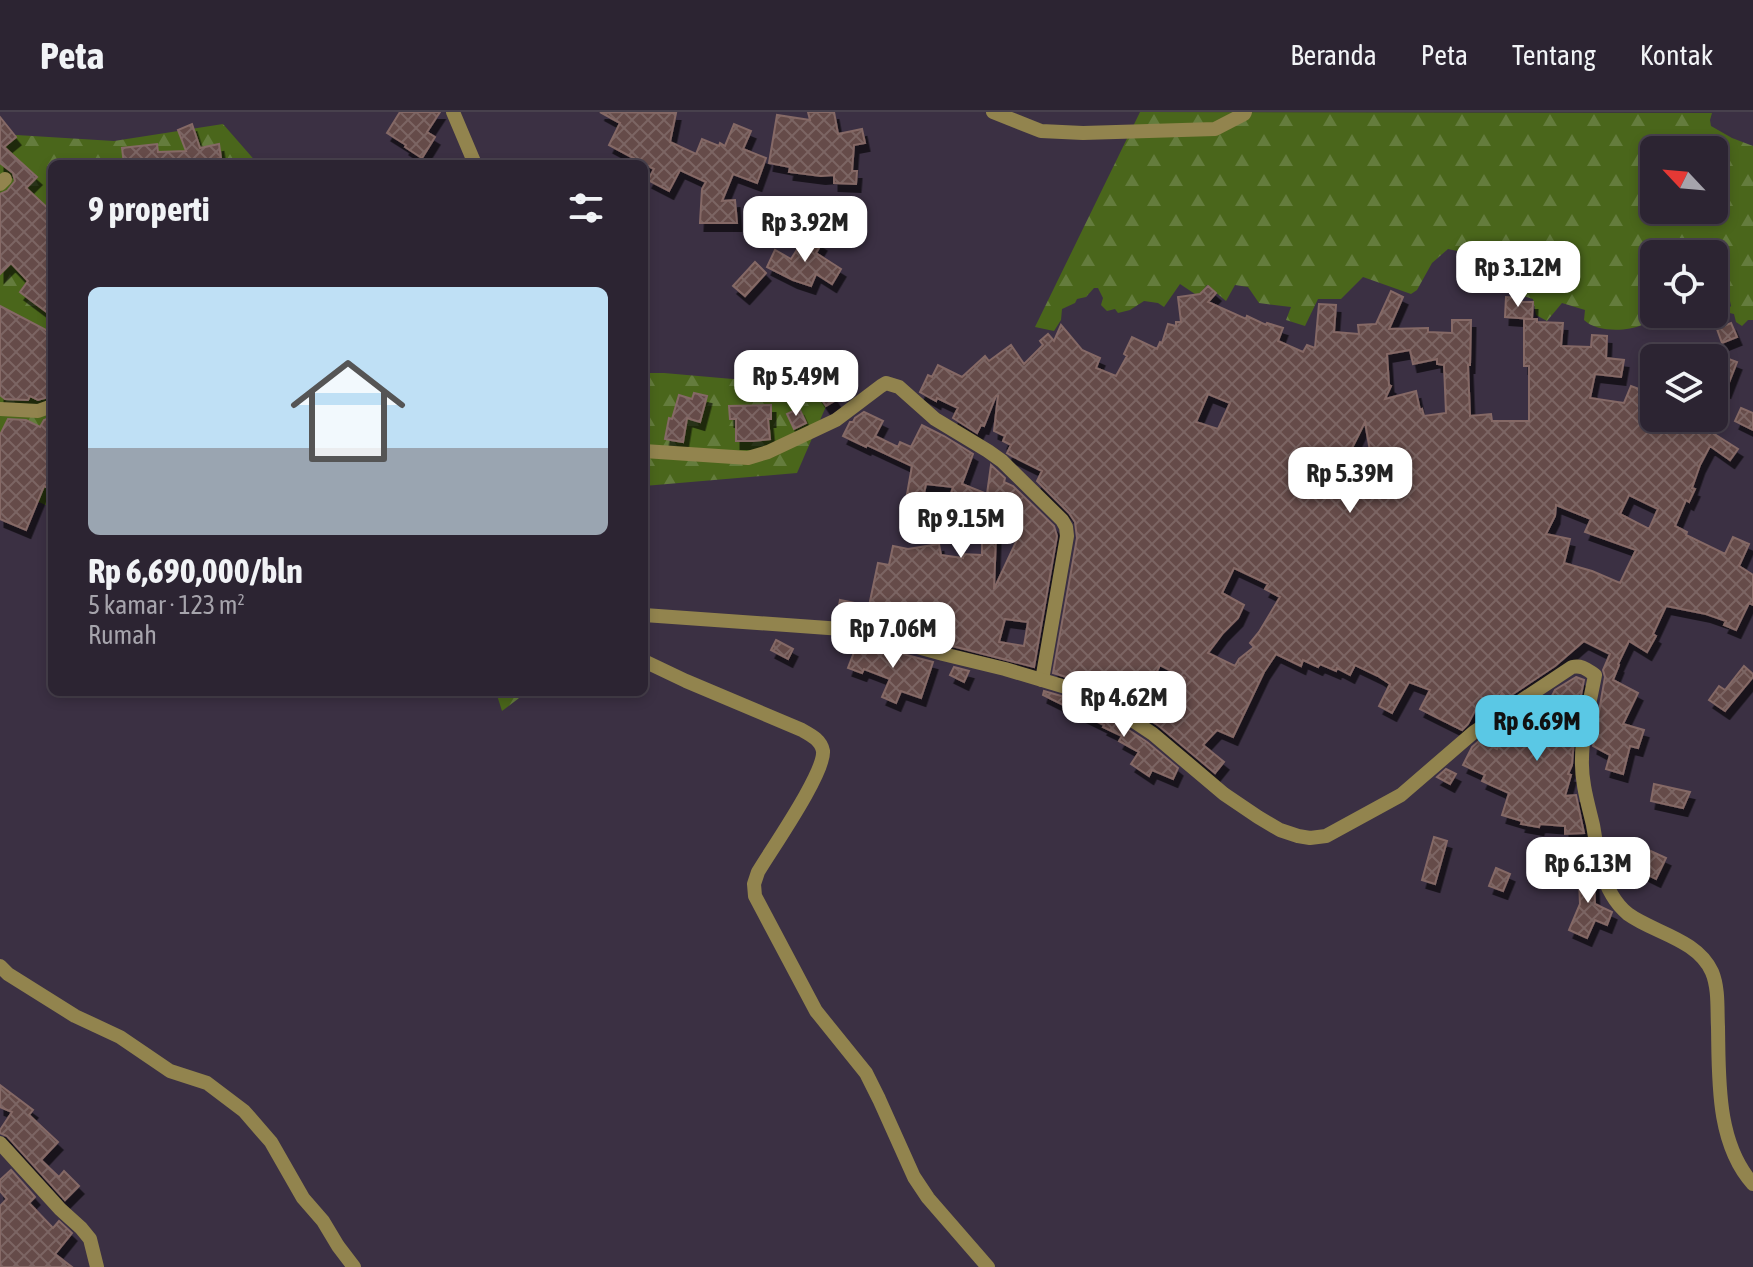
<!DOCTYPE html>
<html lang="id">
<meta charset="utf-8">
<style>
:root{--surface:#2c2432;--page:#342c3a;--text:#f1f3f6;--muted:#a6a4ac;--line:#48414d;--accent:#5ac8e5}
body{margin:0;font-family:"Asap Condensed",sans-serif;background:var(--page);color:var(--text);height:100vh;display:flex;flex-direction:column;font-size:30px;white-space:nowrap}
*{box-sizing:border-box;margin:0}
p{font-size:26px;color:var(--muted)}
.icon{flex:none;width:44px;height:44px;fill:none;stroke:currentColor;stroke-width:2;stroke-linecap:round;stroke-linejoin:round}
.map{position:relative;flex:1;overflow:hidden}
.sheet{position:absolute;left:48px;top:48px;width:600px;height:536px;display:flex;flex-direction:column;background:var(--surface);border-radius:12px;box-shadow:0 4px 12px #0003,0 0 0 2px var(--line)}
.sheet>*{flex:none}
.needle{width:52px;rotate:296deg}
.controls{position:absolute;left:1640px;top:24px;display:grid;gap:16px}
.controls a{display:grid;place-items:center;width:88px;height:88px;border-radius:12px;background:var(--surface);box-shadow:0 4px 12px #0003,0 0 0 2px var(--line);font-size:40px}
.price{position:absolute;translate:-50% -68px;padding:0 18px;border-radius:16px;background:#fff;color:#222;font-size:26px;line-height:52px;filter:drop-shadow(0 2px 4px #0008)}
.price::after{content:'';position:absolute;left:50%;top:48px;width:24px;height:18px;margin-left:-12px;background:inherit;clip-path:polygon(0 0,100% 0,50% 100%)}
.price.current{background:var(--accent);color:#111}
ul{padding:0;list-style:none}
li{display:grid;align-content:center;gap:16px;height:424px;padding:0 40px}
li span{display:grid;place-items:center;height:248px;border-radius:12px;color:#555}
li>.icon{margin-inline-start:auto}
span .icon{width:144px;height:144px;fill:#fffc;stroke-width:1}
li b{font-size:34px}
h2{display:flex;justify-content:space-between;align-items:center;height:96px;padding:0 40px;font-size:34px}
header{display:flex;align-items:center;gap:48px;box-sizing:border-box;height:112px;padding:0 40px;background:var(--surface);border-bottom:2px solid var(--line)}
header strong{font-size:38px}
nav{display:flex;gap:44px;margin-inline-start:auto;font-size:28px}
.map>svg:first-child{display:block}
.forest{fill:url(#forest-firs);fill-rule:evenodd}
.building{fill:url(#building-cross-hatch);stroke:#856966;stroke-width:2;fill-rule:evenodd;filter:url(#shadow)}
.lines{fill:none;stroke-linecap:round;stroke-linejoin:round}
.minor{stroke:#92844e;stroke-width:14}
</style>
<header>
<strong>Peta</strong>
<nav><a>Beranda</a><a>Peta</a><a>Tentang</a><a>Kontak</a></nav>
</header>
<div class="map">
<svg width="1753" height="1155" viewBox="0 0 1753 1155">
<defs>
<pattern id="forest-firs" width="22" height="20" patternUnits="userSpaceOnUse" patternTransform="scale(2)"><rect width="22" height="20" fill="#4a661b"/><path d="M5 1l3.5 6h-7zM16 11l3.5 6h-7z" fill="#647c3d"/></pattern>
<pattern id="building-cross-hatch" width="8" height="8" patternUnits="userSpaceOnUse" patternTransform="scale(2)"><rect width="8" height="8" fill="#654b48"/><path d="M0 0l8 8M0 8l8-8" fill="none" stroke="#7b6563"/></pattern>
<filter id="shadow"><feDropShadow dx="4.5" dy="8" stdDeviation="0" flood-color="#0009"/></filter>
</defs>
<rect width="100%" height="100%" fill="#3b3043"/>
<!-- forest -->
<g class="forest">
<path d="M1140 0 1712 1 1710 8 1711 14 1732 26 1753 34V208H1748L1742 214 1736 210 1734 202 1725 200 1731 194 1728 179 1722 173 1714 172V142H1654V202H1673L1664 211 1657 213 1653 207C1650 209 1646 212 1642 213 1626 220 1596 220 1584 208L1585 198 1562 191 1547 209 1536 203 1533 187 1494 175 1490 171V157L1484 151 1468 149 1462 140 1448 137 1432 151 1417 178 1411 182 1363 165 1341 187H1318L1305 214 1286 208 1291 195 1259 191 1248 175 1235 173 1226 189 1207 173 1198 184 1180 172 1164 195 1158 191 1144 189 1130 198 1118 201 1115 197 1107 199 1101 193 1103 186 1098 176H1094L1086 185 1077 187 1075 191 1062 197 1061 208 1054 219 1035 215ZM1654 38H1714V98H1654Z"/>
<path d="M223 12 258 52H52V396L0 372V22L114 29Z"/>
<path d="M644 261H664L834 276 797 361 644 374Z"/>
<path d="M496 580H527L502 599Z"/>
</g>
<!-- building -->
<g class="building">
<path d="M400 0H440L427 20 435 25 422 46 405 35 406 33 387 21Z"/>
<path d="M600 0 676 1 670 30 696 42 702 27 719 34 720 31 725 34 734 12 751 19 743 37 766 46 757 71 733 62 722 89 735 88 737 111H700L702 77 706 70 680 58 669 79 648 68 654 57 609 33 620 11Z"/>
<path d="M808 0H834L838 22 862 17 865 31 854 33 852 59H857L856 72 834 71V63L821 64 789 60 790 55 769 51 777 3 810 8Z"/>
<path d="M0 5 16 25 4 35 37 65 26 76 52 100V204L20 180 28 169 11 151 0 162V82L7 79 15 69 13 61 0 51Z"/>
<path d="M192 12 200 36 219 32 221 46 192 52H124L122 36 157 32 158 40 186 39 178 18Z"/>
<path d="M807 122 822 131 816 141 841 157 832 172 816 162 811 174 793 168 767 155 775 138 791 147Z"/>
<path d="M755 150 766 161 745 184 733 174Z"/>
<path d="M1208 174 1216 181 1208 190 1246 207 1247 204 1266 213 1267 211 1283 216 1278 229 1303 240 1307 233 1315 236 1319 192 1336 193 1334 220 1359 222 1358 213 1376 212 1391 179 1403 185 1389 217 1428 216V220L1452 221V208H1471L1470 253H1468L1470 304 1491 302 1492 309H1529V254H1524V207H1537V210L1563 211 1561 234 1591 235 1592 223 1607 224 1606 246 1624 248 1621 265 1595 262 1590 286 1624 291 1631 274 1650 281 1643 299 1654 306H1689L1738 337 1730 348 1710 334 1700 353 1692 376 1695 377 1689 390 1686 388 1675 414 1687 420 1686 423 1725 442 1733 425 1749 432 1739 454 1753 463V493L1749 491 1736 518 1724 513 1726 509 1706 502 1666 494 1653 522 1656 524 1647 540 1629 529 1618 552 1619 553 1613 568 1638 581 1623 612 1644 618 1638 636 1630 634 1623 662 1606 657 1610 643 1593 634 1605 565 1603 558 1610 542 1584 529 1555 554 1507 586 1502 581 1495 594 1486 600 1477 595 1468 612 1462 618 1420 597 1430 578 1409 570 1392 601 1379 594 1390 572 1378 564 1355 553 1350 563 1337 556 1336 559 1320 552 1318 555 1303 548 1301 554 1276 542 1264 560 1233 625 1217 618 1203 633 1224 650 1215 661 1159 614 1116 586 1083 570 1053 561 1077 426 1075 410 1069 401 1037 369 1042 359 1012 344 1007 341 1011 333 1003 329 1005 324 994 319 998 284H996L984 314 981 313 977 321 953 306 958 296 937 286 936 289 920 280 928 263 932 265 938 253 962 265 985 244 989 249 1011 233 1024 252 1043 233 1040 229 1048 222 1054 229 1061 213 1082 238 1100 246 1096 256 1116 264 1127 244 1124 242 1132 225 1157 237 1160 230 1162 231 1168 212 1176 214V210H1181L1178 185 1200 182ZM1410 238 1413 252 1437 247V252L1444 253 1446 301 1424 304 1422 297 1420 298 1416 279 1385 287 1391 274 1389 273 1387 242ZM1208 282 1230 291 1218 317 1196 310ZM1365 310 1370 339 1384 337 1367 371 1341 358ZM1629 383 1658 397 1649 417 1620 402ZM1556 393 1591 407 1585 420 1636 438 1620 471 1592 459 1564 451 1570 427 1546 422 1555 404ZM1234 456 1268 472 1265 477 1280 485 1259 520 1250 531 1254 535 1239 547 1235 554 1208 541 1223 521 1238 506 1244 493 1222 481ZM1160 553 1185 566 1174 590 1149 576Z"/>
<path d="M1506 185 1519 186V190H1533L1532 207 1505 205Z"/>
<path d="M0 194 52 221V284L38 288 30 284 28 288 5 287 0 283Z"/>
<path d="M1731 211 1737 225 1722 231 1717 217Z"/>
<path d="M1726 246 1737 250 1726 278 1716 274Z"/>
<path d="M827 275 836 288 826 294 818 282Z"/>
<path d="M694 281 707 284 700 310 687 306 683 330 665 327 669 306 672 307 679 283 692 287Z"/>
<path d="M771 293V307H768L770 327 753 329H736V307H730L729 294Z"/>
<path d="M799 296 806 311 794 317 787 302Z"/>
<path d="M1741 296 1753 301V318L1735 309Z"/>
<path d="M864 300 883 309 875 324 898 335 900 330 911 335 922 313 944 324 973 342 962 372 987 382 991 353 1005 366 1004 370 1013 374 1054 414 1057 424 1034 555 921 526 922 524 859 508 837 505 840 488 869 494 878 451 889 453 893 434 908 437 939 432 941 443 963 446V442L982 443V426L996 424 994 477 1022 417 997 406 996 414 948 410 949 388 953 375 926 372 922 391 906 388 912 354 867 333 866 335 843 324 850 310H853L855 306ZM1005 507 1028 510 1024 534 999 530Z"/>
<path d="M52 305V378L44 374 26 418 0 407V323L8 307 26 308 40 315 44 308Z"/>
<path d="M776 528 793 537 788 547 771 538Z"/>
<path d="M858 530 933 550 921 586 901 579 896 591 882 585 890 567 864 557 862 561 848 556Z"/>
<path d="M1744 554 1753 562V565L1725 599 1709 588 1719 574 1725 578Z"/>
<path d="M954 555 969 559 964 570 950 563Z"/>
<path d="M1576 565 1584 568 1575 614 1572 653 1568 662 1571 663 1565 684 1576 683 1584 721 1565 722V714L1540 712 1539 715 1521 712 1522 709 1502 703 1509 681 1482 669 1485 663 1463 653 1472 635 1480 628 1497 637 1507 614 1513 617 1520 601 1528 596 1536 600 1539 596 1544 599 1555 578Z"/>
<path d="M1044 579 1075 588 1106 603 1147 630 1178 656 1173 667 1152 658 1149 664 1131 652 1139 640 1119 629 1122 624 1103 615 1104 613 1043 583Z"/>
<path d="M1446 657 1456 662 1450 672 1437 665Z"/>
<path d="M1654 672 1690 680 1683 696 1651 689Z"/>
<path d="M1434 725 1447 729 1435 772 1422 768Z"/>
<path d="M1606 733H1620V745H1609Z"/>
<path d="M1644 736 1666 746 1656 767 1640 759 1645 748 1624 751 1622 739Z"/>
<path d="M1590 751 1594 768 1595 792 1612 800 1607 813 1595 808 1587 826 1569 818 1580 792 1579 769H1582L1580 752Z"/>
<path d="M1496 756 1510 762 1503 779 1489 774Z"/>
<path d="M0 973 33 998 29 1003 58 1030 41 1048 59 1065 64 1059 79 1074 65 1088 7 1024 0 1021V1018L12 1000 0 995Z"/>
<path d="M11 1058 35 1085 29 1091 53 1116 59 1109 72 1121 55 1142 72 1155H0V1094L7 1087 0 1079V1068Z"/>
</g>
<g class="lines">
<!-- minor -->
<g class="minor">
<path d="M453 0 475 52"/>
<path d="M993 0 1041 19 1083 21 1215 17 1244 2 1245 0"/>
<path d="M0 72 5 67"/>
<path d="M0 297 38 299 52 294"/>
<path d="M644 339 748 346 768 340 836 308 881 274 886 271 899 275 935 307 988 339 1002 349 1062 408 1066 415 1067 424 1042 568"/>
<path d="M644 503 856 518 943 542 1005 557 1079 579 1111 594 1153 622 1224 682 1258 705 1280 718 1298 724 1310 726 1326 724 1401 683 1474 620 1572 555C1582 553 1586 557 1595 563 1590 590 1582 619 1582 647 1581 669 1588 692 1593 713 1597 736 1600 763 1612 783 1616 790 1622 797 1628 802 1654 821 1697 827 1712 860 1719 877 1717 898 1718 915 1719 966 1716 1031 1753 1072"/>
<path d="M644 549 686 569 802 618C811 623 821 628 823 639 825 661 771 738 758 760L754 772 755 784 816 899 866 961 879 987 914 1065 928 1086 988 1155"/>
<path d="M0 854 8 862 75 904 120 925 170 959 207 971 244 999 271 1030 303 1086 323 1109 338 1134 354 1155"/>
<path d="M0 1031 60 1097 81 1116 90 1127 97 1155"/>
</g>
</g>
</svg>
<div class="controls">
<a><svg class="needle" viewBox="-14 -14 28 28"><path d="M0-13l5 13h-10z" fill="#e53935"/><path d="M0 13l5-13h-10z" fill="#a6a4ac"/></svg></a>
<a><svg class="icon" aria-label="locate" viewBox="0 0 24 24"><circle cx="12" cy="12" r="6"/><path d="M12 2v4M12 18v4M2 12h4M18 12h4"/></svg></a>
<a><svg class="icon" aria-label="layers" viewBox="0 0 24 24"><path d="M12 4l9 5-9 5-9-5zM3 14l9 5 9-5"/></svg></a>
</div>
<b class="price" style="left:805px;top:152px">Rp 3.92M</b>
<b class="price" style="left:1518px;top:197px">Rp 3.12M</b>
<b class="price" style="left:796px;top:306px">Rp 5.49M</b>
<b class="price" style="left:1350px;top:403px">Rp 5.39M</b>
<b class="price" style="left:961px;top:448px">Rp 9.15M</b>
<b class="price" style="left:893px;top:558px">Rp 7.06M</b>
<b class="price" style="left:1124px;top:627px">Rp 4.62M</b>
<b class="price current" style="left:1537px;top:651px">Rp 6.69M</b>
<b class="price" style="left:1588px;top:793px">Rp 6.13M</b>
<section class="sheet">
<h2>9 properti<svg class="icon" aria-label="filters" viewBox="0 0 24 24"><path d="M4 7h16M4 17h16"/><circle cx="9" cy="7" r="2"/><circle cx="15" cy="17" r="2"/></svg></h2>
<ul>
<li><span style="background:linear-gradient(#bfe0f5 65%,#9aa5b1 0)"><svg class="icon" aria-label="home" viewBox="0 0 24 24"><path d="M3 11l9-7 9 7M6 9v11h12V9"/></svg></span><div><b>Rp 6,690,000/bln</b><p>5 kamar · 123 m²</p><p>Rumah</p></div></li>
</ul>
</section>
</div>
